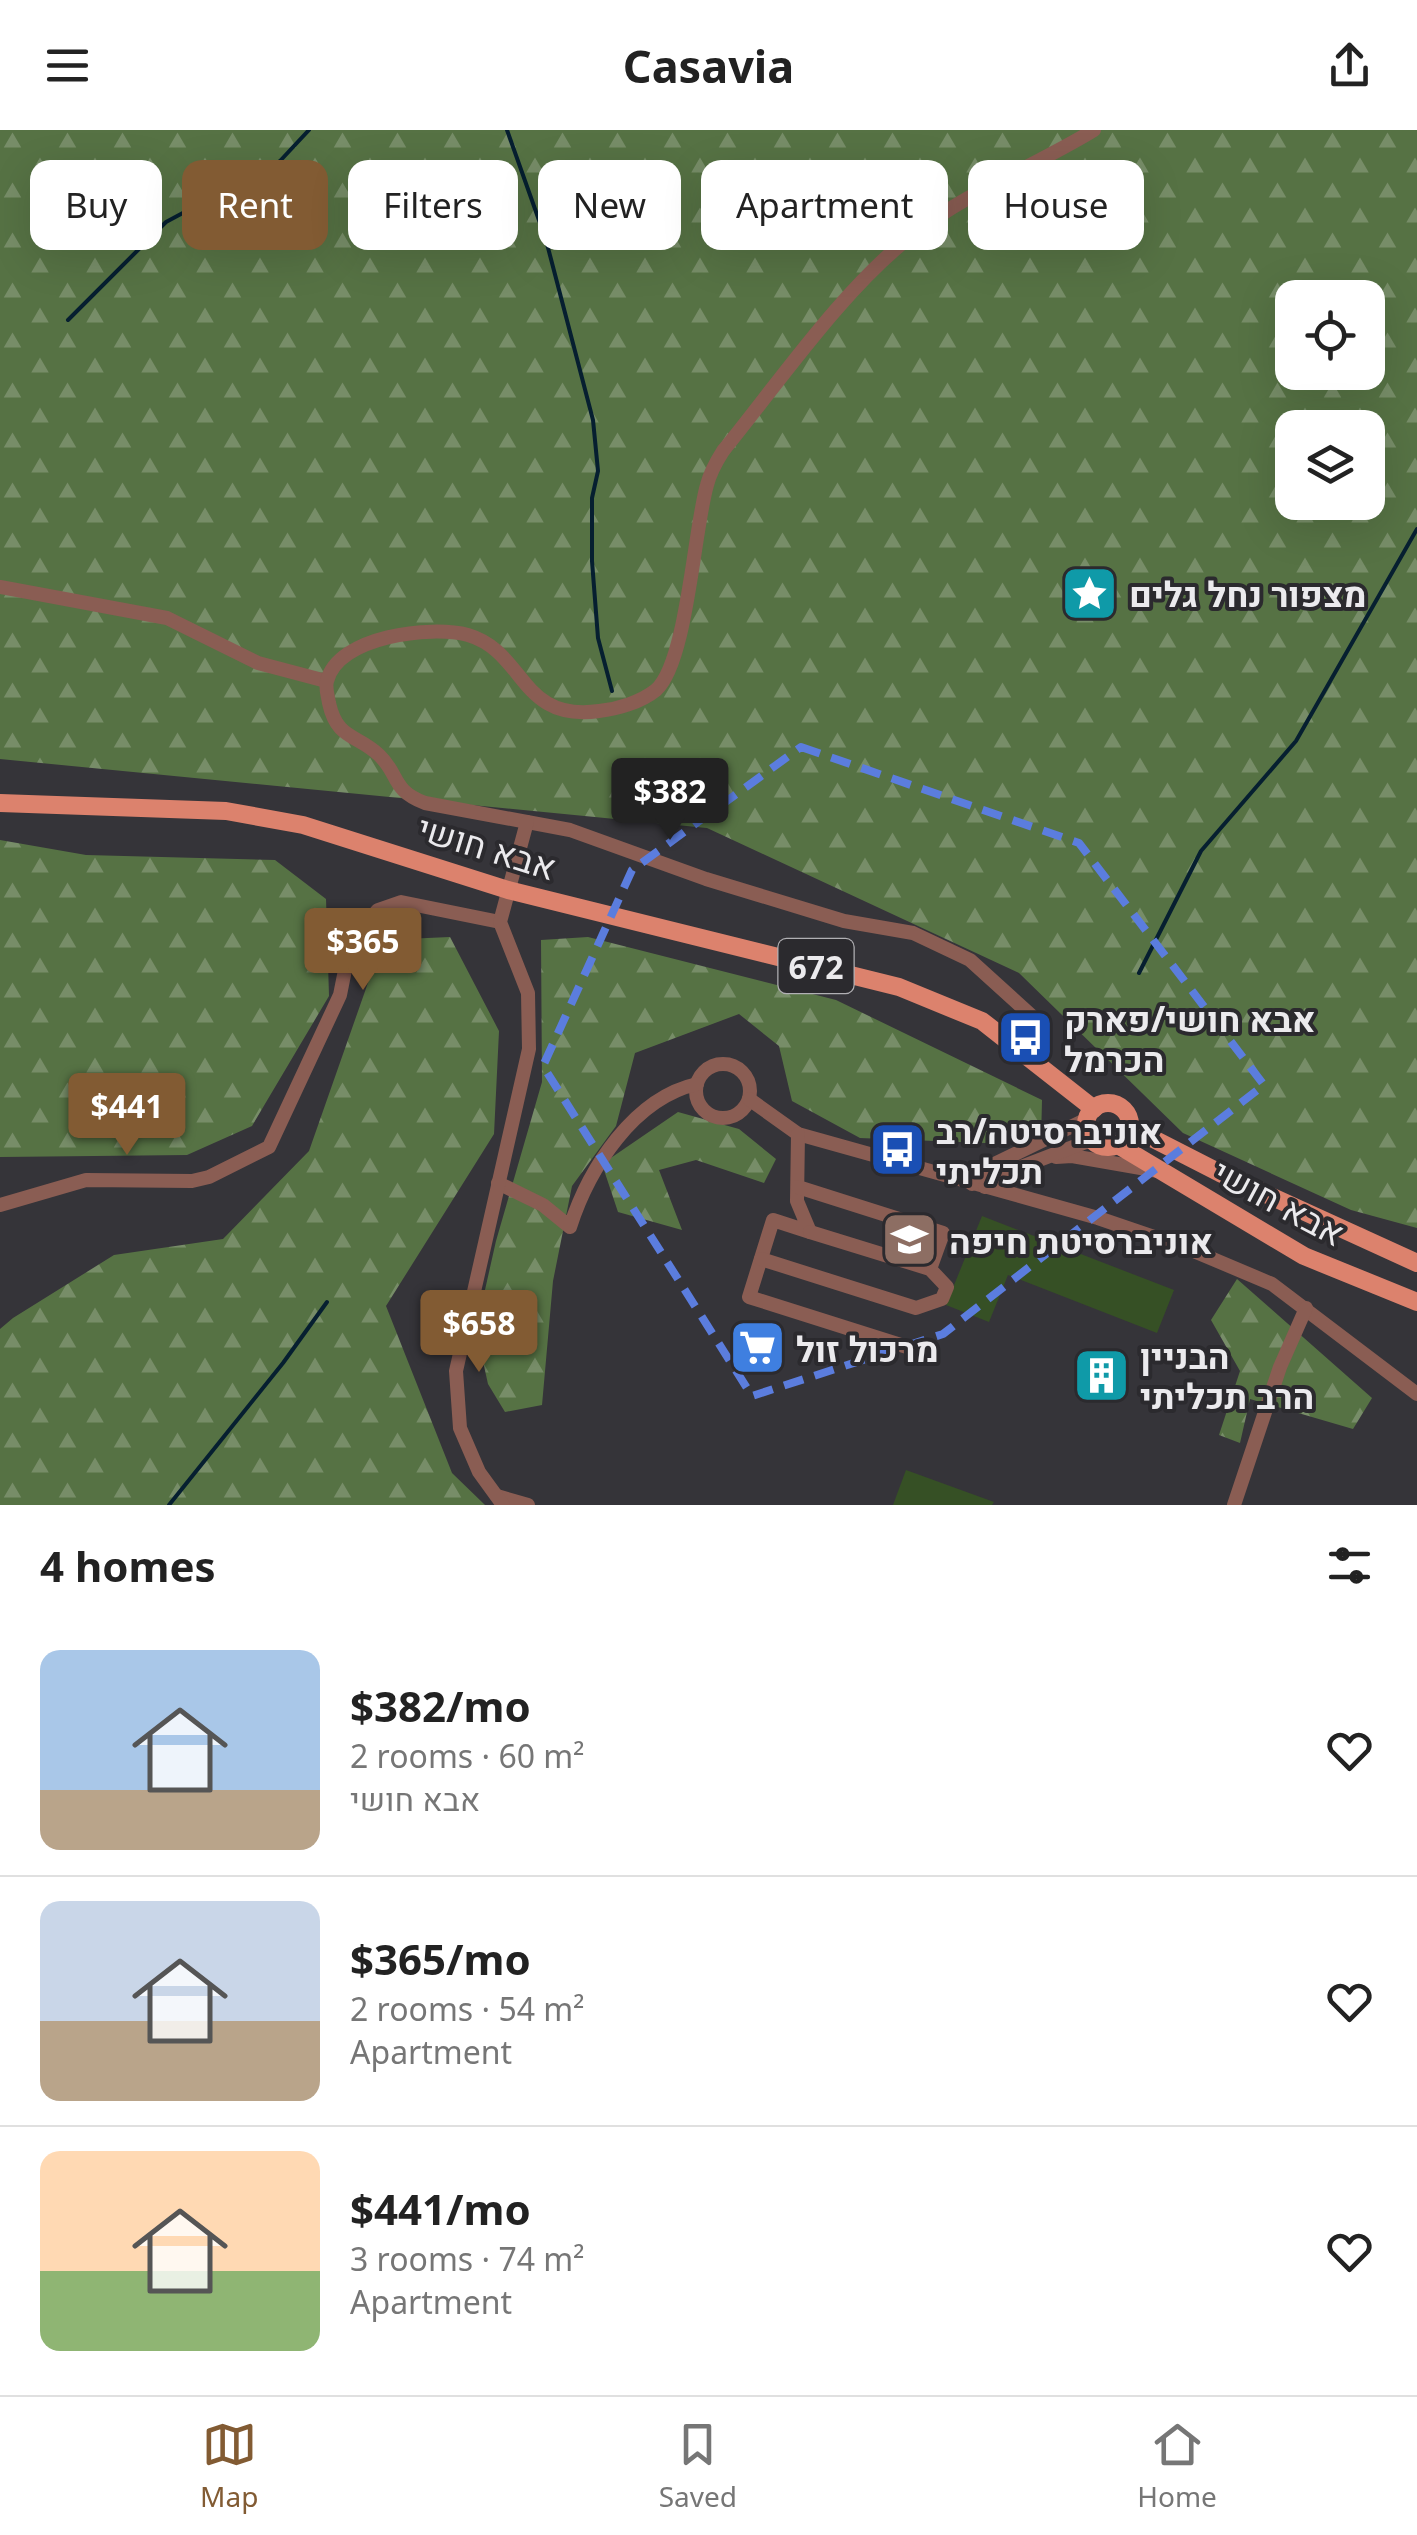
<!DOCTYPE html>
<meta charset="utf-8">
<style>
:root{--surface:#fff;--page:#f2f2f2;--text:#222;--muted:#767676;--line:#e0e0e0;--accent:#825b33}
body{margin:0;font-family:"Noto Sans",Heebo,sans-serif;background:var(--page);color:var(--text);height:100vh;display:flex;flex-direction:column;font-size:38px;white-space:nowrap}
*{box-sizing:border-box;margin:0}
p{font-size:32px;color:var(--muted)}
.icon{flex:none;width:55px;height:55px;fill:none;stroke:currentColor;stroke-width:2;stroke-linecap:round;stroke-linejoin:round}
.map{position:relative;height:1375px;overflow:hidden}
.side{display:flex;flex-direction:column;background:var(--surface);flex:1}
.side>*{flex:none}
.hud{position:absolute;left:30px;top:30px;width:1358px;height:90px;display:flex;gap:20px}
.controls{position:absolute;left:1275px;top:150px;display:grid;gap:20px}
.controls a{display:grid;place-items:center;width:110px;height:110px;border-radius:20px;background:var(--surface);box-shadow:0 10px 40px #0002;font-size:50px}
.price{position:absolute;translate:-50% -85px;padding:0 22px;border-radius:10px;background:var(--accent);color:#fff;font-size:32px;line-height:65px;filter:drop-shadow(0 2px 5px #0008)}
.price::after{content:'';position:absolute;left:50%;top:60px;width:30px;height:22px;margin-left:-15px;background:inherit;clip-path:polygon(0 0,100% 0,50% 100%)}
.price.active{background:#222;color:#fff}
ul{padding:0;list-style:none}
li{display:flex;align-items:center;gap:30px;height:250px;padding:0 40px}
li+li{border-top:2px solid var(--line)}
li span{display:grid;place-items:center;flex:none;width:280px;height:200px;border-radius:20px;color:#555}
li>.icon{margin-inline-start:auto}
span .icon{width:120px;height:120px;fill:#fffc;stroke-width:1}
li b{font-size:42px}
h2{display:flex;justify-content:space-between;align-items:center;height:120px;padding:0 40px;font-size:42px}
.tag{padding:0 35px;border-radius:20px;background:var(--surface);box-shadow:0 10px 40px #0002;font-size:35px;line-height:90px}
.tag.active{background:var(--accent);color:#fff}
header{display:flex;justify-content:space-between;align-items:center;height:130px;padding:0 40px;background:var(--surface);font-size:45px;font-weight:700}
.tab-bar{display:flex;justify-content:space-around;align-items:center;height:140px;border-top:2px solid var(--line);background:var(--surface);font-size:28px;color:var(--muted)}
.tab-bar a{display:grid;justify-items:center;gap:5px}
.tab-bar .active{color:var(--accent)}
.map>svg:first-child{display:block}
.green{fill:#365025}
.forest{fill:url(#forest-firs);fill-rule:evenodd}
.lines{fill:none;stroke-linecap:round;stroke-linejoin:round}
.stream{stroke:#061f30;stroke-width:4}
.minor{stroke:#8a5d53;stroke-width:14}
.major{stroke:#dc826d;stroke-width:18}
.marked{fill:none;stroke:#5b7dde;stroke-width:8;stroke-dasharray:20 12;stroke-linejoin:round}
.labels{text-anchor:middle;dominant-baseline:central;stroke-width:8;stroke-linejoin:round;paint-order:stroke}
.shield{fill:#2b2a2e;stroke:#b1b0b4;stroke-width:2.5}
.shield-label{font-size:32px;font-weight:bold;fill:#ebeaed}
.poi-label{font-size:35px;font-weight:bold;fill:#ebeaed;stroke:#2b2a2e;text-anchor:start}
.street-label{font-size:35px;fill:#ebeaed;stroke:#2b2a2e}
</style>
<header><svg class="icon" aria-label="menu" viewBox="0 0 24 24"><path d="M4 6h16M4 12h16M4 18h16"/></svg>Casavia<svg class="icon" aria-label="share" viewBox="0 0 24 24"><path d="M12 15V3M7 8l5-5 5 5M5 13v7h14v-7"/></svg></header>
<div class="map">
<svg width="1417" height="1375" viewBox="0 0 1417 1375">
<defs>
<pattern id="forest-firs" width="22" height="20" patternUnits="userSpaceOnUse" patternTransform="scale(2.5)"><rect width="22" height="20" fill="#567244"/><path d="M5 1l3.5 6h-7zM16 11l3.5 6h-7z" fill="#778d68"/></pattern>
</defs>
<rect width="100%" height="100%" fill="#353439"/>
<!-- green -->
<g class="green">
<path d="M982 1086 1174 1160 1157 1203 1008 1145 989 1192 946 1175Z"/>
<path d="M906 1340 994 1372 992 1375H893Z"/>
</g>
<!-- forest -->
<g class="forest">
<path d="M0 0H1417V1098L1351 1080 1183 1003 1019 843 707 698 0 629ZM1292 168H1368V242H1292ZM1292 298H1368V372H1292Z"/>
<path d="M0 710 86 725 275 730 326 769 329 866 252 996 187 1025 0 1027Z"/>
<path d="M450 807 499 901 494 1004 386 1176 452 1343 485 1375H0V1199L13 1188 114 1125 223 1109 309 1021 383 810Z"/>
<path d="M588 807 836 870 1042 970 1041 1010 985 1013 860 1008 792 971 779 916 739 884 635 923 616 996 572 1056 553 1151 542 1275 505 1282 488 1254 476 1200 496 1111 542 952 541 810Z"/>
<path d="M678 982 739 999 776 1029 764 1053 696 1030 659 1040 682 1100 618 1082 602 1034Z"/>
<path d="M1237 1149 1372 1268 1353 1299 1250 1269 1240 1313 1219 1305 1240 1241 1211 1190Z"/>
</g>
<g class="lines">
<!-- stream -->
<g class="stream">
<path d="M507 0 546 110 593 290 598 341 592 368V431L598 508 612 561"/>
<path d="M68 190 166 92 280 31 309 0"/>
<path d="M1139 843 1201 721 1296 611 1417 399"/>
<path d="M169 1375 283 1233 327 1172"/>
</g>
<!-- minor -->
<g class="minor">
<path d="M0 457 167 488 258 533 326 551"/>
<path d="M1025 922 1035 889 970 830 913 803 844 791 706 749 570 700 425 673C391 660 400 645 379 625 357 604 337 610 329 573 328 566 325 558 327 551 338 506 431 495 468 505 526 522 519 592 599 581 618 579 641 572 656 560 687 533 694 399 707 355 710 343 716 332 723 321 780 251 844 157 915 103 969 61 1035 36 1094 0"/>
<circle cx="723" cy="961" r="27"/>
<path d="M749 969 798 1004 1098 1088 1189 1119 1272 1154 1417 1264"/>
<path d="M798 1004 797 1071 810 1102 773 1090 749 1167 907 1217"/>
<path d="M1056 1027 1072 1026 1158 1041"/>
<path d="M939 1042 988 1037"/>
<path d="M498 1053 543 1075 570 1097C589 1038 634 968 697 954"/>
<path d="M972 1054 988 1037 1087 989"/>
<path d="M798 1057 943 1103 930 1139"/>
<path d="M985 1057 1011 1041 1091 1010"/>
<path d="M0 1075 86 1050 192 1051 209 1047 269 1017 340 865 347 830 361 799 378 780 401 772 500 792"/>
<path d="M761 1129 916 1178 942 1169 947 1157 930 1139 810 1102"/>
<path d="M497 1366 528 1375"/>
<path d="M503 1375 479 1342 460 1298 456 1241 529 919 528 863 500 792 527 692"/>
<path d="M1234 1375 1280 1237 1306 1178"/>
</g>
<!-- major -->
<g class="major">
<path d="M0 673 226 681 303 695 508 760 899 857 982 891 1094 979"/>
<circle cx="1108" cy="995" r="22"/>
<path d="M1130 997 1220 1043 1417 1133"/>
<path d="M1118 1015 1304 1126 1417 1172"/>
</g>
</g>
<!-- marked area -->
<path class="marked" d="M801 617 1079 713 1264 955 943 1204 752 1266 543 936 632 740Z"/>
<!-- icons -->
<defs>
<symbol id="sight-square" viewBox="-11 -11 22 22"><rect x="-9" y="-9" width="18" height="18" rx="4" fill="#0f9aa8" stroke="#2b2a2e"/><path d="M0-6L1.8-2.2L6-1.7L2.9 1.2L3.7 5.4L0 3.3L-3.7 5.4L-2.9 1.2L-6-1.7L-1.8-2.2Z" fill="#fff"/></symbol>
<symbol id="bus-square" viewBox="-11 -11 22 22"><rect x="-9" y="-9" width="18" height="18" rx="4" fill="#1a4fb4" stroke="#2b2a2e"/><path d="M-5-6H5V4H4V6H2V4H-2V6H-4V4H-5ZM-3.5-4V0h7V-4ZM-3.5 1.2v1.5H-2V1.2ZM2 1.2v1.5H3.5V1.2Z" fill="#fff"/></symbol>
<symbol id="university-square" viewBox="-11 -11 22 22"><rect x="-9" y="-9" width="18" height="18" rx="4" fill="#8d6e63" stroke="#2b2a2e"/><path d="M0-5L7-2L0 1L-7-2ZM-4 1L0 2.5L4 1V4Q0 6-4 4Z" fill="#fff"/></symbol>
<symbol id="supermarket-square" viewBox="-11 -11 22 22"><rect x="-9" y="-9" width="18" height="18" rx="4" fill="#3f7fe0" stroke="#2b2a2e"/><path d="M-6-5.5h2.5l.6 2H6L4.5 2H-2.5L-4.4-4H-6ZM-1.5 3.2a1.3 1.3 0 1 0 .1 0ZM3 3.2a1.3 1.3 0 1 0 .1 0Z" fill="#fff"/></symbol>
<symbol id="building-square" viewBox="-11 -11 22 22"><rect x="-9" y="-9" width="18" height="18" rx="4" fill="#0f9aa8" stroke="#2b2a2e"/><path d="M-4-6H4V6H1V3H-1V6H-4ZM-2.5-4.3h1.7v1.8h-1.7ZM.8-4.3h1.7v1.8H.8ZM-2.5-1h1.7V.8h-1.7ZM.8-1h1.7V.8H.8Z" fill="#fff"/></symbol>
</defs>
<g fill-rule="evenodd">
<use href="#sight-square" x="1058" y="432" width="63" height="63"/>
<use href="#bus-square" x="994" y="876" width="63" height="63"/>
<use href="#bus-square" x="866" y="988" width="63" height="63"/>
<use href="#university-square" x="878" y="1078" width="63" height="63"/>
<use href="#supermarket-square" x="726" y="1186" width="63" height="63"/>
<use href="#building-square" x="1070" y="1214" width="63" height="63"/>
</g>
<g class="labels">
<!-- shield labels -->
<rect class="shield" x="778.5" y="809" width="75" height="54" rx="8"/>
<g class="shield-label">
<text x="816" y="836">672</text>
</g>
<!-- poi labels -->
<g class="poi-label">
<text x="1129" y="463">מצפור נחל גלים</text>
<text x="1064" y="888">אבא חושי/פארק<tspan x="1064" dy="40">הכרמל</tspan></text>
<text x="936" y="1000">אוניברסיטה/רב<tspan x="936" dy="40">תכליתי</tspan></text>
<text x="949" y="1110">אוניברסיטת חיפה</text>
<text x="796" y="1218">מרכול זול</text>
<text x="1140" y="1225">הבניין<tspan x="1140" dy="40">הרב תכליתי</tspan></text>
</g>
<!-- street labels -->
<g class="street-label">
<text transform="translate(487 717) rotate(17)">אבא חושי</text>
<text transform="translate(1279 1072) rotate(28)">אבא חושי</text>
</g>
</g>
</svg>
<div class="controls">
<a><svg class="icon" aria-label="locate" viewBox="0 0 24 24"><circle cx="12" cy="12" r="6"/><path d="M12 2v4M12 18v4M2 12h4M18 12h4"/></svg></a>
<a><svg class="icon" aria-label="layers" viewBox="0 0 24 24"><path d="M12 4l9 5-9 5-9-5zM3 14l9 5 9-5"/></svg></a>
</div>
<b class="price active" style="left:670px;top:713px">$382</b>
<b class="price" style="left:363px;top:863px">$365</b>
<b class="price" style="left:127px;top:1028px">$441</b>
<b class="price" style="left:479px;top:1245px">$658</b>
<div class="hud">
<a class="tag">Buy</a>
<a class="tag active">Rent</a>
<a class="tag">Filters</a>
<a class="tag">New</a>
<a class="tag">Apartment</a>
<a class="tag">House</a>
</div>
</div>
<section class="side">
<h2>4 homes<svg class="icon" aria-label="filters" viewBox="0 0 24 24"><path d="M4 7h16M4 17h16"/><circle cx="9" cy="7" r="2"/><circle cx="15" cy="17" r="2"/></svg></h2>
<ul>
<li><span style="background:linear-gradient(#a9c7e8 70%,#b9a48a 0)"><svg class="icon" aria-label="home" viewBox="0 0 24 24"><path d="M3 11l9-7 9 7M6 9v11h12V9"/></svg></span><div><b>$382/mo</b><p>2 rooms · 60 m²</p><p>אבא חושי</p></div><svg class="icon" aria-label="heart" viewBox="0 0 24 24"><path d="M12 20l-8-8c-3-5 5-10 8-4 3-6 11-1 8 4z"/></svg></li>
<li><span style="background:linear-gradient(#c9d6e8 60%,#b9a48a 0)"><svg class="icon" aria-label="home" viewBox="0 0 24 24"><path d="M3 11l9-7 9 7M6 9v11h12V9"/></svg></span><div><b>$365/mo</b><p>2 rooms · 54 m²</p><p>Apartment</p></div><svg class="icon" aria-label="heart" viewBox="0 0 24 24"><path d="M12 20l-8-8c-3-5 5-10 8-4 3-6 11-1 8 4z"/></svg></li>
<li><span style="background:linear-gradient(#ffd9b3 60%,#8fb573 0)"><svg class="icon" aria-label="home" viewBox="0 0 24 24"><path d="M3 11l9-7 9 7M6 9v11h12V9"/></svg></span><div><b>$441/mo</b><p>3 rooms · 74 m²</p><p>Apartment</p></div><svg class="icon" aria-label="heart" viewBox="0 0 24 24"><path d="M12 20l-8-8c-3-5 5-10 8-4 3-6 11-1 8 4z"/></svg></li>
</ul>
</section>
<nav class="tab-bar">
<a class="active"><svg class="icon" aria-label="map" viewBox="0 0 24 24"><path d="M3 6l6-2 6 2 6-2v14l-6 2-6-2-6 2zM9 4v14M15 6v14"/></svg>Map</a>
<a><svg class="icon" aria-label="saved" viewBox="0 0 24 24"><path d="M7 4h10v16l-5-4-5 4z"/></svg>Saved</a>
<a><svg class="icon" aria-label="home" viewBox="0 0 24 24"><path d="M3 11l9-7 9 7M6 9v11h12V9"/></svg>Home</a>
</nav>
